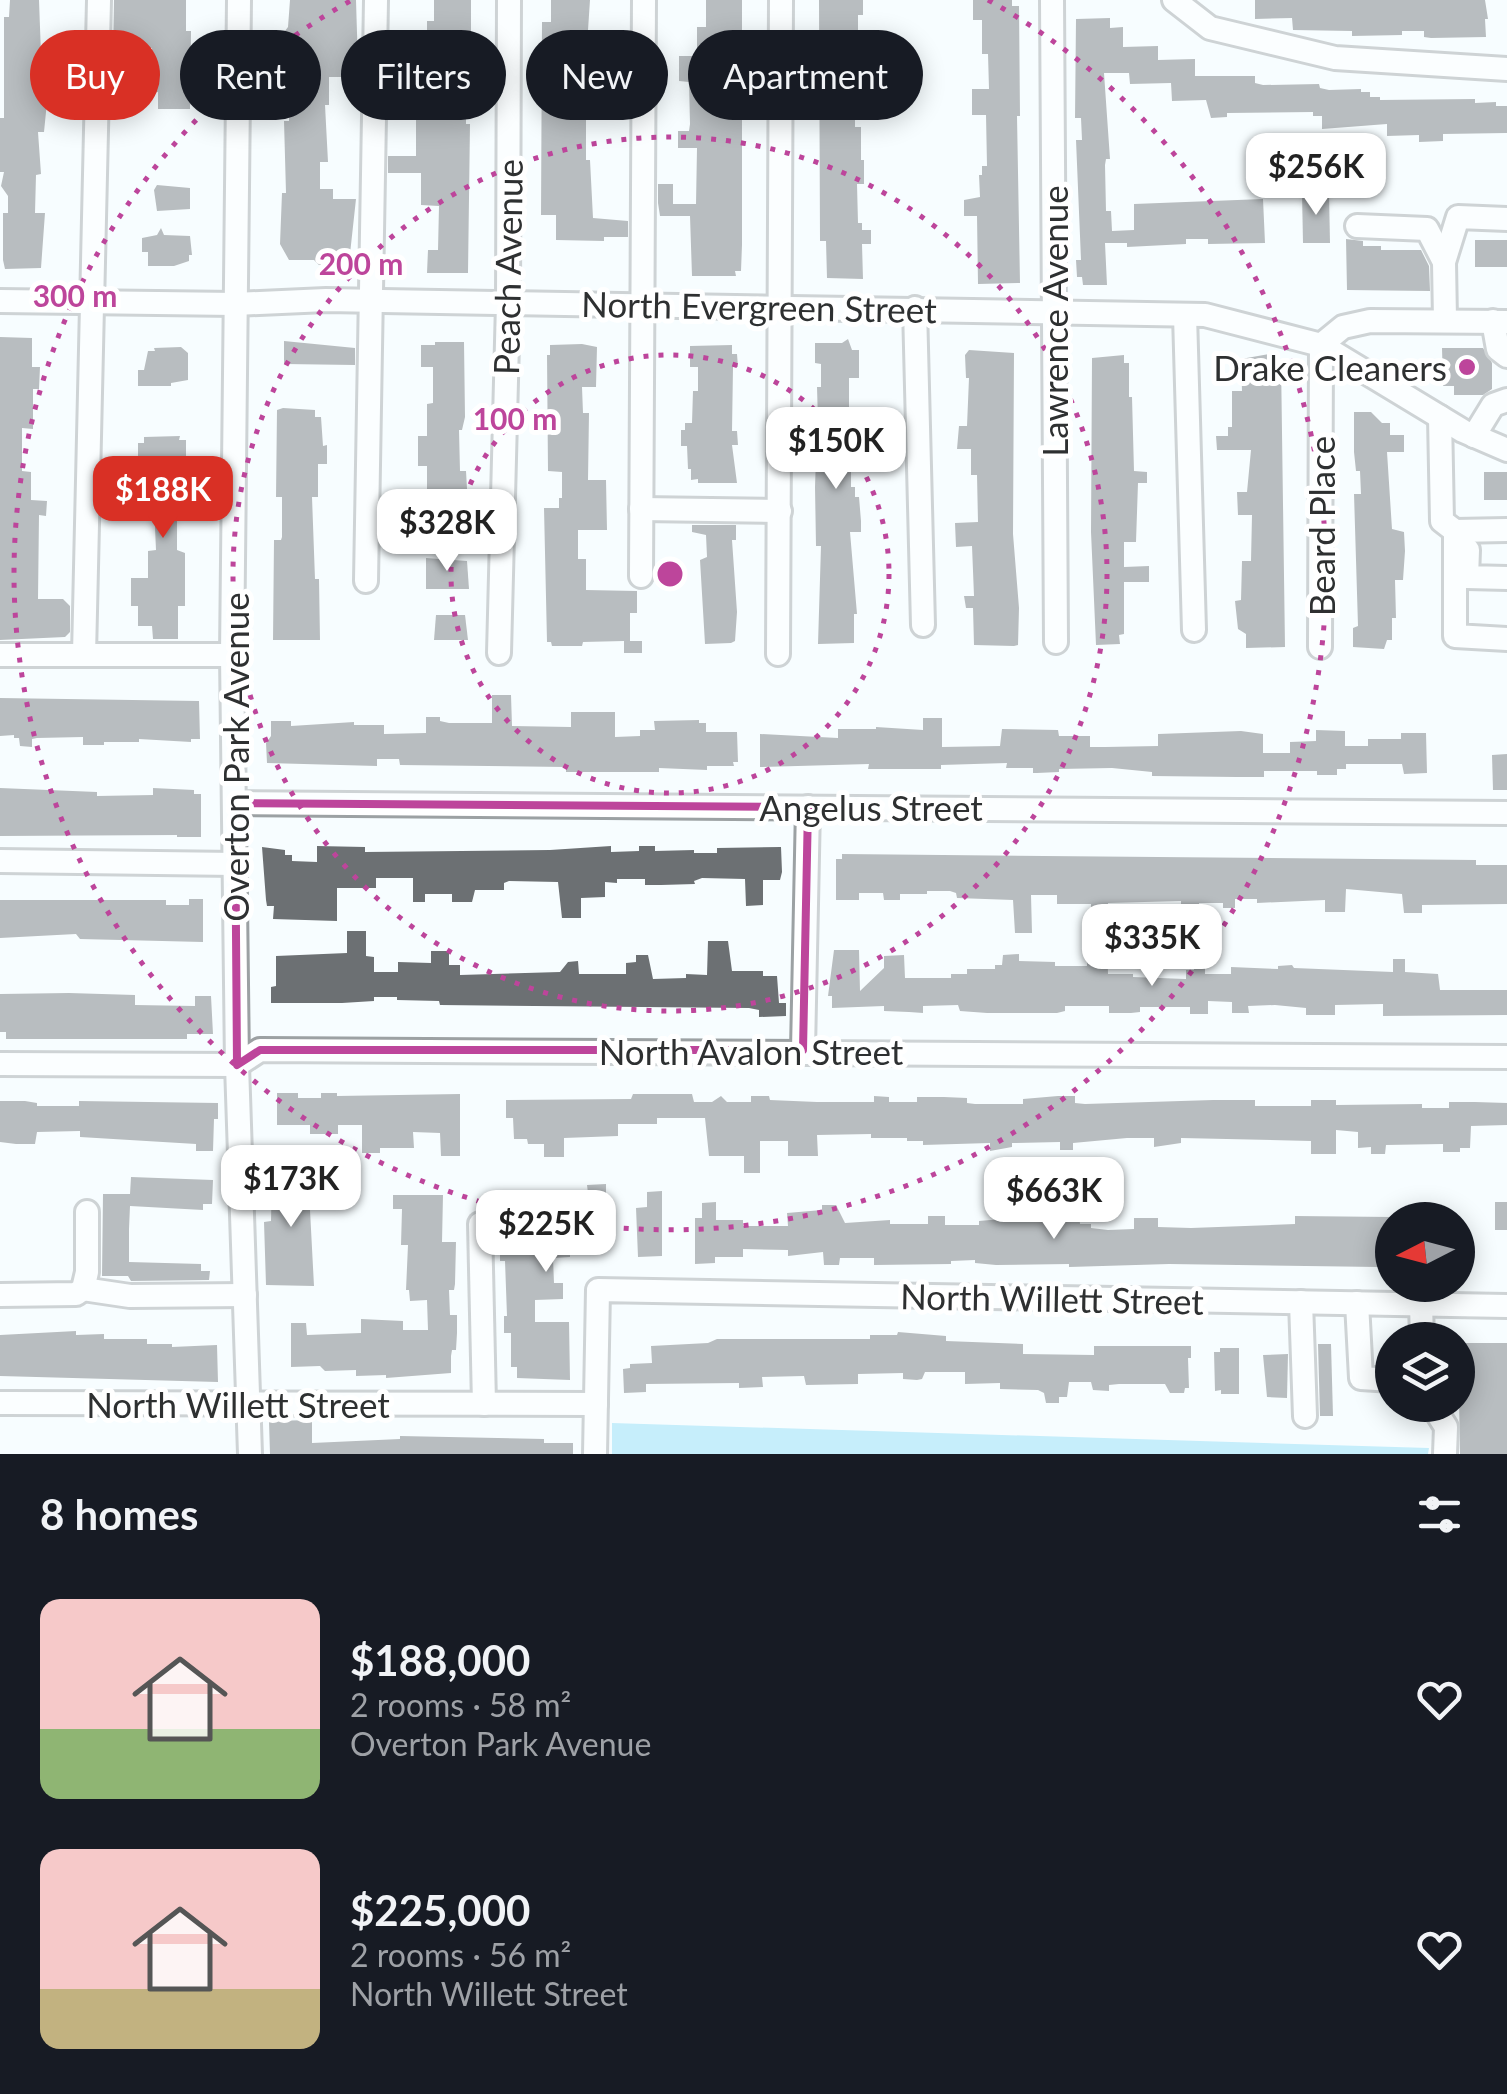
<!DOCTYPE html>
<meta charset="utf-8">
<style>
:root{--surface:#171b24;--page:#242831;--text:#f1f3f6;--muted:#9ea1a6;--accent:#d93025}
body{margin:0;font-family:Lato,sans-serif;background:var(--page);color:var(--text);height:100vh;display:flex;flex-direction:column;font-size:38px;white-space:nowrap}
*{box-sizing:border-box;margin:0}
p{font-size:32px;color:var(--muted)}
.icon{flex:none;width:55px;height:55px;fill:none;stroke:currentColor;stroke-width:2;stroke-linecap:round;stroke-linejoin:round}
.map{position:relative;height:1454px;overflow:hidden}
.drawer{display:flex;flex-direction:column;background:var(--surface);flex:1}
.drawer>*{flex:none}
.hud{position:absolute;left:30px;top:30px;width:1000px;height:90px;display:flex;gap:20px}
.needle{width:65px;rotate:264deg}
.controls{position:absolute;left:1375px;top:1202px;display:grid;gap:20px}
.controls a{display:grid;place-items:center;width:100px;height:100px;border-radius:50%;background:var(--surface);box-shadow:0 5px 25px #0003;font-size:50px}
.price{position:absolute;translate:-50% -85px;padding:0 22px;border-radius:20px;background:#fff;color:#222;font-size:32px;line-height:65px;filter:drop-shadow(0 2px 5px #0008)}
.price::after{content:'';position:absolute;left:50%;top:60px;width:30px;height:22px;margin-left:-15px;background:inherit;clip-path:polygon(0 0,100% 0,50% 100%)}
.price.selected{background:var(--accent);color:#fff}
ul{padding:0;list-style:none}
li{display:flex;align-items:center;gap:30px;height:250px;padding:0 40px}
li span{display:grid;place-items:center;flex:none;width:280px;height:200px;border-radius:20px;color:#555}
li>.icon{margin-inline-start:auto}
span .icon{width:120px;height:120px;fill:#fffc;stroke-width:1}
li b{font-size:42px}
h2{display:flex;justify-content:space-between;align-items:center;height:120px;padding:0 40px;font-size:42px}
.tag{padding:0 35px;border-radius:45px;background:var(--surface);box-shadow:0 5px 25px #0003;font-size:35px;line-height:90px}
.tag.selected{background:var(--accent);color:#fff}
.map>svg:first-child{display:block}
.green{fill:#8adcf7}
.building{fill:#6c7073;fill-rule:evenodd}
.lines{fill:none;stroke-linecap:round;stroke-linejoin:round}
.minor-casing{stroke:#9ca1a3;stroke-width:28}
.minor{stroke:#fff;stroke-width:22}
.marked{fill:none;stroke:#bd459b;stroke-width:8;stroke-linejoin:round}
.ring{fill:none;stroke:#bd459b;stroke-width:5;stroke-dasharray:5 10}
.poi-dot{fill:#bd459b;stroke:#fff;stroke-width:4}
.labels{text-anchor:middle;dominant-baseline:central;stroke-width:10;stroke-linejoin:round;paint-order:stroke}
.street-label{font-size:35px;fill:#2e3031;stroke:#fff}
.poi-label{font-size:35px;fill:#2e3031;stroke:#fff;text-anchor:end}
.centre{fill:#bd459b;stroke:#fff;stroke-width:5}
.ring-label{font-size:30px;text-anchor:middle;font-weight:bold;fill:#bd459b;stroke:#fff;stroke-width:10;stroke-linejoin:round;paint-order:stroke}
</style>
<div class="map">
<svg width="1507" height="1454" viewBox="0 0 1507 1454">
<rect width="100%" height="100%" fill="#f7fdff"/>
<!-- green -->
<path class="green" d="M612 1423 1429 1448 1428 1454H612Z"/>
<!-- building -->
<g class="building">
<path d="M10 0H39L42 82H49L44 132H38L41 174 36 175 35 213H45L41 268 5 269 3 260V213H8V196L1 186 4 172H0V118H4V17H9Z"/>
<path d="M114 0H186V31H191L190 109H158V92H129V108L112 109ZM129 48H152L153 80H128Z"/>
<path d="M290 0H356L358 66H349V77H329V105H325L328 162H320V189H333V199H356L349 263 319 265 314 260H289L280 244 282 193H286L284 121H289V73H286L285 31 288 27Z"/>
<path d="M434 0H471V99H466V124H470L468 273H427L428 250H438L439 206 421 205V173H388V156H416V112H389V96H395V83L442 84 452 66V43H427V21H434Z"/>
<path d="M551 0H590L587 45H580L578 89H586V160H590L593 218 628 221V237H604V241L556 240V215H541L542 22H551Z"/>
<path d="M706 0H742V245L741 271H735L736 276H692L690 216H660L658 203V184H673V204H696L697 148H678V131H689L690 124 689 82 679 81V56H697V27H706Z"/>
<path d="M819 0H863V15H858V36H855L856 60H864V82H859L858 105H855V127H861V160H864V184H857L858 223H862V230H871V244H862L863 279 827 278 826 241H820Z"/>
<path d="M973 0H1012V6H1019L1020 116H1017L1020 283 978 284 977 216H964V200L980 197 979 175H982V166H987L986 115H972V89H989L988 54H982V20H973Z"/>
<path d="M1255 0H1485L1488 19H1485L1486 37 1431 38 1424 37V31H1402V35L1352 36V31L1293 30 1292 18 1255 19Z"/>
<path d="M1110 18V28L1123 27V47L1158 46V60L1195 59V76H1255V83L1263 85 1319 84 1320 88 1329 90 1361 89V92H1370V97H1380V100L1475 99V103L1496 102V106H1507V133L1443 134V141L1419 142V135L1387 136V124L1322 129V116H1313V112L1227 113V117L1211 118 1206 100 1172 101 1171 83 1130 84 1129 73H1104L1110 159H1106L1105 165 1106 211H1111L1112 231 1134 230V204L1263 199 1265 243 1208 244V239H1186V244L1127 247V243H1105L1107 285H1083L1082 277H1077L1076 260H1081L1076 140H1082L1081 118H1075L1076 19Z"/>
<path d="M157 185 190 188V209L157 211 154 190Z"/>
<path d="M1302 193H1329L1330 243H1303Z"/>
<path d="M161 228 164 235 190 236 192 255H189V261L174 266H148V252H142V238L157 235Z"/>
<path d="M1346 239 1363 241V246H1381V250H1421L1429 266 1430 291 1347 290Z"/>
<rect x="1475" y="240" width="32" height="27"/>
<path d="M0 337 32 338V367H40L39 389H33V429L22 428V471L31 472V500L47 501 46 516 39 515 38 599H63L70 606V632L65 637 0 640Z"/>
<path d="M848 339 852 350H859V378H849V424H862V446H851V487H855V497H859L861 521V532H850L857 614H854V643L818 644 821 546H816L815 487 816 457H819L817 387H821V364L815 363V343H842Z"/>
<path d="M284 341 355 348V365L284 364Z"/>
<path d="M435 342H464L465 417 462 430H459L460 471H466L468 506H471V529L467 531 416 530V517H427V466H418V436H427V404L433 403V367H421V345H435Z"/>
<path d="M582 344 597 347 596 387H582L583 413H589L588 480H606L607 530H578V559H586V590L637 591V613H630V641H642V653H624V641L583 642 582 646H552L551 642H547L544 508H559V498H562V472L548 471 547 355H550V345Z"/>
<path d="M732 345V354H737L738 367H733L732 431H737L738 445H732L737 483H698V479L691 480V469H688L687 446H681V430H685V423H692L693 391H698V367H690V346Z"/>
<path d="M181 347 188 353V380L171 383V386H138V370H144L148 351H155L154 348Z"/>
<path d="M1442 348H1483L1492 363V389L1483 395H1454V386H1443Z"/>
<path d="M969 350 1014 353 1013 534 1019 608 1018 645 1014 646 974 645 973 608H966L964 596H974L972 546 956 547 955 523 978 522 977 475H971V449H957L959 426H967L969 378H966L965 355Z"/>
<path d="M1275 353 1281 360 1285 647 1246 648V634L1238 629 1235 601 1241 600 1242 561H1251L1252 515H1238L1237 492H1247L1251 450H1217L1216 436H1228V427H1232V391H1242L1241 359Z"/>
<path d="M1124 355V363H1129V397H1132L1134 471 1147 472V483H1138L1136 542H1124V567L1149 566V582H1124V634L1119 635 1120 644 1096 645 1091 532 1092 358Z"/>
<path d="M283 408 315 410V417H321L323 446 327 445V464H318V497H312L315 579H319L320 640H273L274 540H281L282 537V497H276L277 410Z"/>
<path d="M1354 412H1371L1382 423H1390V435H1404V452H1387L1392 529 1404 532 1405 551 1403 580H1395L1396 618H1392V640H1387L1384 649 1353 647V628L1358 626 1354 494H1361L1360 471H1356L1354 452Z"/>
<path d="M180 436 179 440H186V491L177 493V550L185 553V606H178V639H153L152 626H138V606H131V578H148V551L156 550 152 460 138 457V443H144V437Z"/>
<rect x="1484" y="472" width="23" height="28"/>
<path d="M692 525H736V540H732L737 612 735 641 731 643 705 644 700 560 707 557 706 535 692 532Z"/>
<path d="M426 558 467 561 469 589H426Z"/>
<path d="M436 615H465L468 640H434Z"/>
<path d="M492 695H511L512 726 571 727V712H615V737L640 736V730H655L654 721 699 720V723H706V732H737L738 762H733L734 766H707V770L659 768V772H566V767L400 765 399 759H377V766L267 763 266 743 271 736V721H291V726L354 722V725H384V734L426 733V717H440V721L449 723H492Z"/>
<path d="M0 698 199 701 200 739H191V742L139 739V742H104V745H83V737L37 738 32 739V747L20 746 19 738H14V735L0 736Z"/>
<path d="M923 718H942V747L1000 746 1002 729 1058 730 1059 736H1090V747H1105L1158 746V734L1241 731 1263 734V753H1290V742L1316 741V730L1345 731V746H1368V739H1401V733H1426L1427 773 1404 774 1402 764H1346V769H1337V775H1317V771H1264V777H1236L1152 776V772L1112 768 1059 769V772L1037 773H1033V768H1006L1007 763 941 765V769H868L869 764 760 767V734L838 738V729H876V727L923 730Z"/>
<path d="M1507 754V790H1493L1492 755Z"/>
<path d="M0 788 97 792V796L153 795V788L194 790V794H201V837H177V835L0 836Z"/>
<path d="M317 846 365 847V852L550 850 611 846V852L639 851V846H655V851L694 850V853H717V848L781 847 782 872 780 880H763V905L746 906 745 879 702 878 694 881 695 884 661 885H645V879H617V883L605 882V897L581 898V918H562L558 882 509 881 504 883V890H475L472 902H452V894H425V902H413V878H376V888H337V921L273 919 274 906H267L266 900 262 847 285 850V855H292V861L317 862Z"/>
<path d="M842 854 1476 860V865H1507V904L1422 905V913H1404L1402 894 1346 889 1345 912H1325V900L1257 903V899H1235V908H1223V903H1199V912H1181V901L1108 903V910H1091V904H1057V895H1031L1032 933H1015L1013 900 957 898 956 893 950 891H927V894H900V900H884L883 893H859V900H836V859H842Z"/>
<path d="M189 899H203V942L80 939 76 934 0 938V900H166V905H189Z"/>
<path d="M347 931H366V956L374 957V972H398V962L431 963V951H449V965H460V975L560 972 568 962 578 961 579 974H626V963L636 962V955H648L653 979 686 978V974L707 975 708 941H728L732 971H763V976H777L779 1003H786V1016L759 1017V1010L749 1008 440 1005 439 1001 397 1000V997H374V1001L342 1003H271V987L276 986V956L347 953Z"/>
<path d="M1094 938H1107L1108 974H1133V977L1186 979V970H1194V965H1205V974H1231V967L1278 969V966L1292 965 1294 968 1393 972V959H1405V972L1438 974 1440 990H1507V1015L1383 1016V1004L1335 1005V1015H1306V1008L1275 1005 1248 1006 1249 1013H1232V1002L1208 1001V1014H1190V1007H1140V1012L1131 1013H1109V1006H1065V1011L1057 1013H987L960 1011 958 1005 923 1006V1013L909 1012 884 1011V1006L832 1008V996H828L834 950H859L860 991 884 968V956L904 955 905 978H951V974H967V969H995V965H1002L1003 955 1019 954V961L1055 962V966H1087V954H1094Z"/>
<path d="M69 993 135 995V1005L195 1006V996H211L213 1034H187V1039H6V1032H0V994Z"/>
<path d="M277 1093H298V1098H321V1093H337V1096L460 1094V1156H441L440 1133 413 1132 414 1148H380V1153H362V1125H338V1134H310V1125H277Z"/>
<path d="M633 1094H692L694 1102H712L721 1096 727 1102H751V1096H769L770 1100 817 1102H874V1096L889 1097V1102H917V1097H944L967 1098V1103L975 1104H1023V1099L1058 1096H1075V1103L1085 1104 1213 1100H1255V1106H1311V1100H1336V1105L1422 1104V1108H1449V1102H1475L1507 1103V1125L1471 1126 1470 1148H1460V1152H1443V1144L1386 1145 1385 1154H1371V1147L1358 1148V1132L1336 1130V1154H1311V1141L1181 1138V1143L1154 1147V1138H1127L1073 1143V1150H1060V1142L1012 1143V1147L990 1151V1143L923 1145V1141H907V1138H871V1134L817 1135 818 1156H788V1141H760V1173H744V1156H709L705 1118H657V1124H618V1136L564 1138V1157H544V1144H528L527 1139H514L513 1118H506V1100L631 1099Z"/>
<path d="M0 1101H25L37 1103V1106H79V1101L218 1103V1119H214L213 1151H196V1144L80 1137V1131L37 1132 35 1144H16L0 1142Z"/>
<path d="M272 1174H319L318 1210H310L314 1286 266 1285 264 1222 271 1221Z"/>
<path d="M131 1177 213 1180 212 1204H203V1210L130 1206 129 1229V1262L201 1264V1271H210L209 1280 131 1281 128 1276H102L103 1194H130Z"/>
<path d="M606 1184V1249L570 1250V1257L553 1258 554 1283H563V1299L535 1300V1322H569L570 1380 517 1378V1367H511V1333H504V1316H507L505 1261H500V1248L513 1245V1198L580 1196 588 1193 587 1185Z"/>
<path d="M662 1191V1256L638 1257 636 1208 647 1207V1192Z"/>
<path d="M393 1195H443L442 1242H456L455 1284 454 1290H449L450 1315H457V1333L456 1350H452L451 1356V1373L386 1378V1375L356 1376V1370L325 1371 320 1366 291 1367V1323H306L307 1335 361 1333V1319L403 1321V1330H428L427 1300 410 1301 409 1290H406L408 1245H401L402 1209H393Z"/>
<path d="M716 1202V1220H743V1226H788L787 1213 822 1210V1205H836L845 1223 890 1220V1224H928V1216H945V1225H979V1221L1002 1219H1068V1214H1079L1080 1224H1091V1228L1108 1230 1134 1229V1218H1158V1227L1191 1228 1295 1224V1216L1392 1217V1259L1391 1265 1378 1267 1169 1264 1069 1267V1264L996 1265 975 1263V1260L951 1261V1264L874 1265V1258H840L839 1265H824L823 1252 788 1256V1250L743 1249V1257H715V1263L695 1264V1218H702V1203Z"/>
<rect x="1495" y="1202" width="12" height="28"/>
<path d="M76 1331V1335L104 1334V1339H147V1344H172V1347L217 1345 218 1382 0 1376V1335Z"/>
<path d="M898 1332 946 1336V1341L1023 1344V1354L1094 1355V1346H1191V1358H1188L1189 1388H1185L1184 1393H1170L1165 1384H1119L1109 1385V1391L1093 1390 1091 1382H1069L1067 1397H1059V1403H1046L1044 1393 1038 1390 1000 1389V1383L965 1384V1372H925L922 1379 917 1380 903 1379V1373L858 1374V1384L806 1385 804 1376 762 1377 763 1387 739 1388V1383L646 1384V1392L624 1393 623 1369 630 1368V1364L652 1363 651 1346 708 1343 717 1339H870V1335H897Z"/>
<path d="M1458 1343H1507V1454H1460Z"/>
<path d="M1318 1344H1331L1333 1416H1320Z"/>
<path d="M1220 1348H1239V1394H1221V1390L1215 1391 1214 1352H1220Z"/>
<path d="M1288 1354 1287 1398 1267 1397 1263 1355Z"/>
<path d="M312 1420V1443L400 1439V1436L544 1439V1443H573V1454H270L269 1421Z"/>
</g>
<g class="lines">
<defs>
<g id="minor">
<path d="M239 0 232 655 237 1065 250 1454"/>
<path d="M1052 0 1056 642"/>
<path d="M1174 0 1210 28 1335 58 1507 69"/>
<path d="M1357 226 1427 229 1444 262 1445 320"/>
<path d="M1444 262 1458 217 1507 219"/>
<path d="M0 301 235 304 326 300 1205 315 1321 345 1463 431 1507 450"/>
<path d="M915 308 923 625"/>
<path d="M1185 315 1194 630"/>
<path d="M1493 321 1498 349 1507 356"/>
<path d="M1321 345 1343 327 1370 321 1507 322"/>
<path d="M1440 417 1442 521 1455 531 1507 530"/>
<path d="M1474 436 1493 405 1507 400"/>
<path d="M641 509 780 511"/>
<path d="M1455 531V636L1507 639"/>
<path d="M1468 550 1467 577 1507 578"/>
<path d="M641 576 644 0"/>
<path d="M366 581 376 0"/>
<path d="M1320 647 1321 345"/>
<path d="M499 653 508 303 509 0"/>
<path d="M778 654 781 0"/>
<path d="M0 655H232"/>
<path d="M84 655 99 0"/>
<path d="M235 803 1507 813"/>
<path d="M0 861 236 864"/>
<path d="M803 1050 808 807"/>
<path d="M0 1064 237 1065 260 1050 1507 1057"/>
<path d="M480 1224 484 1404"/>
<path d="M83 1289 130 1296 245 1295"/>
<path d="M0 1295 76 1294 83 1289 87 1272V1212"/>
<path d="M1301 1302 1305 1416"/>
<path d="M1357 1303 1361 1378 1392 1380"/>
<path d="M1421 1304 1422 1340"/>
<path d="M0 1403 596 1404"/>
<path d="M1432 1405 1446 1427 1445 1454"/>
<path d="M595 1454 598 1290 1507 1306"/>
</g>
</defs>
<!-- minor casing -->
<use href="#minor" class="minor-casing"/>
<!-- minor -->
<use href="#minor" class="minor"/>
</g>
<!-- marked area -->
<path d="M0 0H1507V1454H0ZM235 803 808 807 803 1050H260L237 1065Z" fill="#f7fdff" fill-opacity=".55" fill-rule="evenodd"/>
<path class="marked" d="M235 803 808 807 803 1050H260L237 1065Z"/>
<!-- distance rings -->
<g class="ring">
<circle cx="670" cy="574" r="219"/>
<circle cx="670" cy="574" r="437"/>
<path d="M988 0A656 656 0 1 1 352 0"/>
</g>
<!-- markers -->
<circle class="poi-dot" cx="1467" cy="367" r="10"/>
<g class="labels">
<!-- street labels -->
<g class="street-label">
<text transform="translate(507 267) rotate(-89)">Peach Avenue</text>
<text transform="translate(759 306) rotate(1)">North Evergreen Street</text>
<text transform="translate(1054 321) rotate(-90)">Lawrence Avenue</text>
<text transform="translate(1321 526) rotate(-90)">Beard Place</text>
<text transform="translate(235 757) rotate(-90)">Overton Park Avenue</text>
<text x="871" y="807">Angelus Street</text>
<text x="751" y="1051">North Avalon Street</text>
<text transform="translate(1052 1298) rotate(1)">North Willett Street</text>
<text x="238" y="1404">North Willett Street</text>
</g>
<!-- poi labels -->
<g class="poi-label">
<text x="1447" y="367">Drake Cleaners</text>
</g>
</g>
<circle cx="670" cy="574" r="15" class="centre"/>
<g class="ring-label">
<text x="361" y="275">200 m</text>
<text x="75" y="307">300 m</text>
<text x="515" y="430">100 m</text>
</g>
</svg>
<div class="controls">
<a><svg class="needle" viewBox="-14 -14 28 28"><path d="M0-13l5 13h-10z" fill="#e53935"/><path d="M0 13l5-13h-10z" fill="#9ea1a6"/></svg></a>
<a><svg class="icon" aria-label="layers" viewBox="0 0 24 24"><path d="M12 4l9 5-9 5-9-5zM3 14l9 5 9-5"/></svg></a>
</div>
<b class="price" style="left:1316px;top:218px">$256K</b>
<b class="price" style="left:836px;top:492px">$150K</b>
<b class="price selected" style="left:163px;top:541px">$188K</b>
<b class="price" style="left:447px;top:574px">$328K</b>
<b class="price" style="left:1152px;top:989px">$335K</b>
<b class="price" style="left:291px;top:1230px">$173K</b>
<b class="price" style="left:1054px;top:1242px">$663K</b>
<b class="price" style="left:546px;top:1275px">$225K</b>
<div class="hud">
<a class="tag selected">Buy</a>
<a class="tag">Rent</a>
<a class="tag">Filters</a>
<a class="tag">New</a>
<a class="tag">Apartment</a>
</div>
</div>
<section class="drawer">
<h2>8 homes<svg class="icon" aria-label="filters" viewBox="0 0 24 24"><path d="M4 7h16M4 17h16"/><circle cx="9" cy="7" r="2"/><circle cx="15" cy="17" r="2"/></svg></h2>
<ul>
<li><span style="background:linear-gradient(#f6c9c9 65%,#8fb573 0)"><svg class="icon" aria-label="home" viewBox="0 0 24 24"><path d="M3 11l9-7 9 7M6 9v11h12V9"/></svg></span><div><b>$188,000</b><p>2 rooms · 58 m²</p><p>Overton Park Avenue</p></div><svg class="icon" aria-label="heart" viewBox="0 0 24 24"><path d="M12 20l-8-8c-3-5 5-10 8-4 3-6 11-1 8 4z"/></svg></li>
<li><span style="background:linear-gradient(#f6c9c9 70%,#c2b280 0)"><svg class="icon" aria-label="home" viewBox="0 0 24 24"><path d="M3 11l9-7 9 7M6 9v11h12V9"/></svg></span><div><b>$225,000</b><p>2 rooms · 56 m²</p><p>North Willett Street</p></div><svg class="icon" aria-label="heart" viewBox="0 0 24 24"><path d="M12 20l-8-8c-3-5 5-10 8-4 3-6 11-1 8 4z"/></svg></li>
</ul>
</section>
